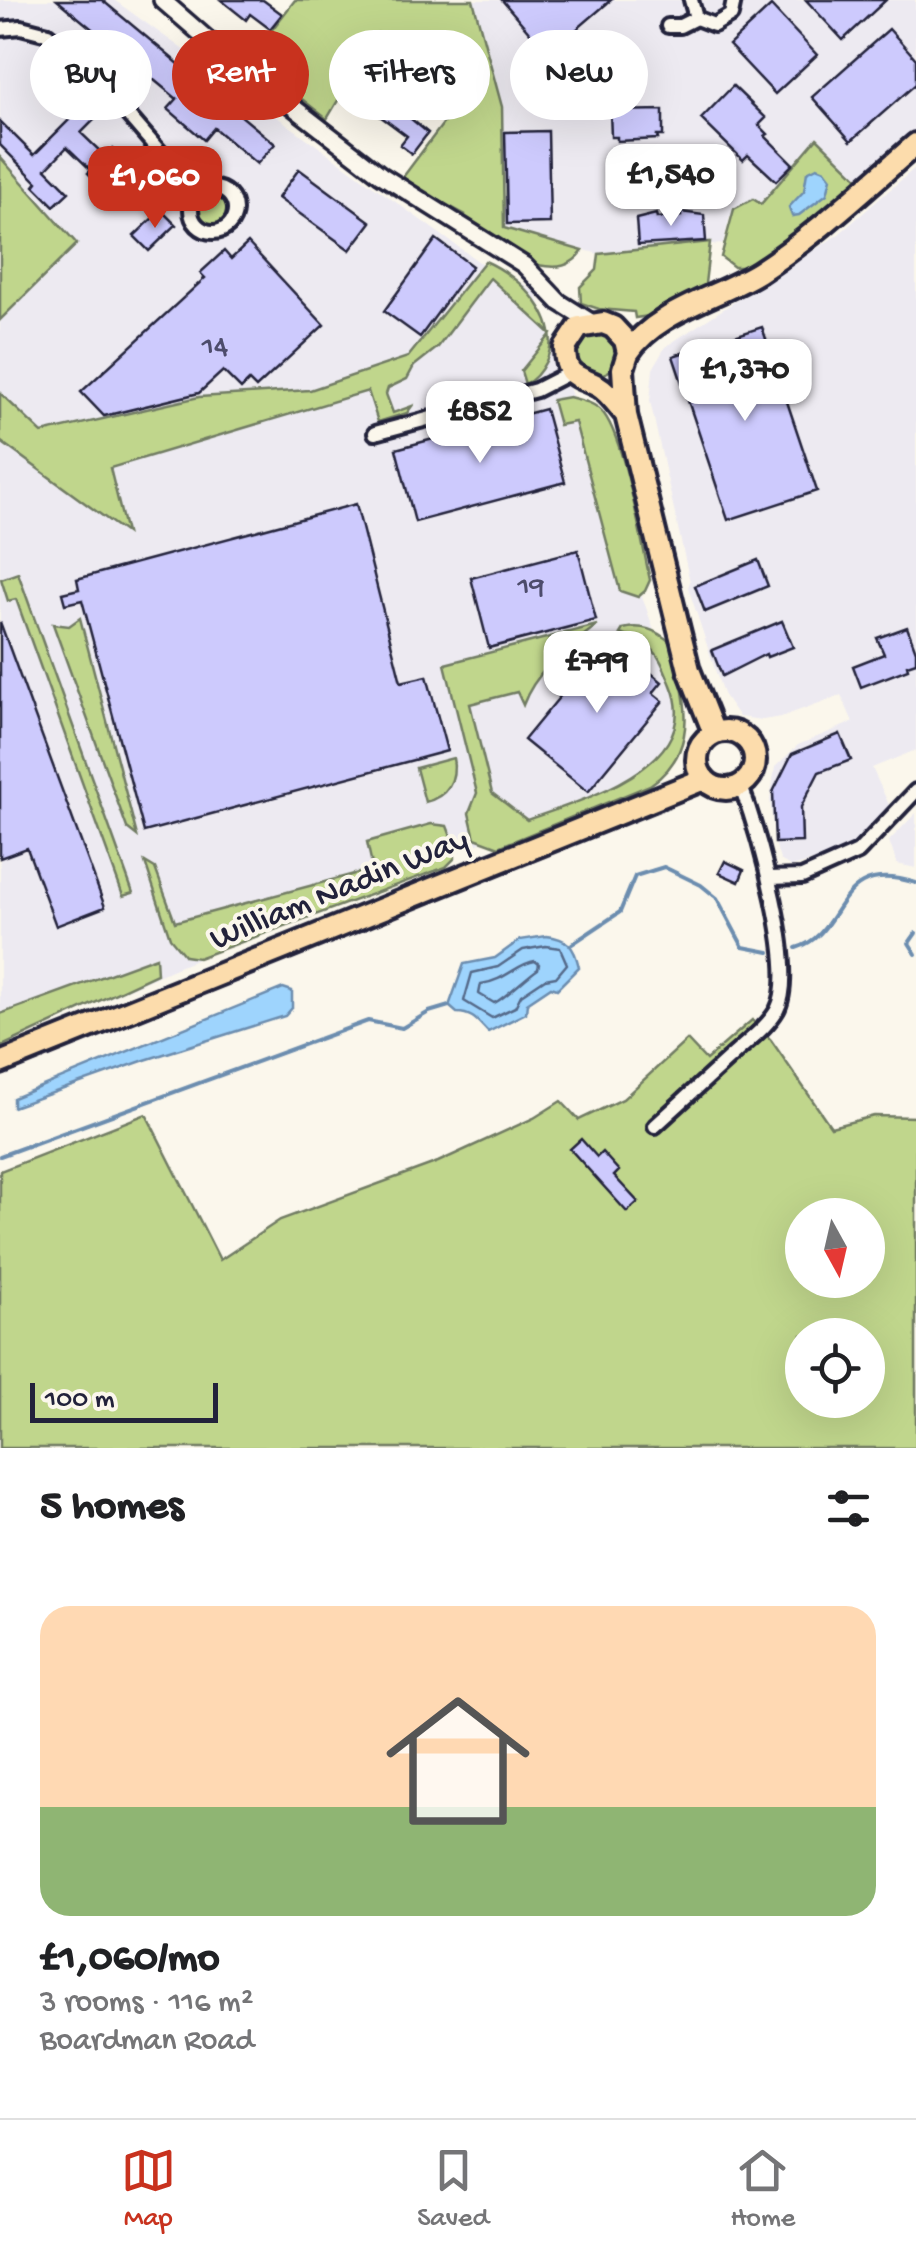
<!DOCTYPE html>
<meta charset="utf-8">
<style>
:root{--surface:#fff;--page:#f2f2f2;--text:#202124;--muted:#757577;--line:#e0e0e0;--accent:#c8321e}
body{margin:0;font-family:"Gochi Hand",sans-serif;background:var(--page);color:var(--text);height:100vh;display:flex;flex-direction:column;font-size:38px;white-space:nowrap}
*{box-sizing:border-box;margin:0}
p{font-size:32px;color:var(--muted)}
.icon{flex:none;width:55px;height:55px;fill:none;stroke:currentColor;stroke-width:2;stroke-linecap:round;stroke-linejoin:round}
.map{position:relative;height:1448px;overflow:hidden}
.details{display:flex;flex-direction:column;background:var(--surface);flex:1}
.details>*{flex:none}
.banner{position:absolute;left:30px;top:30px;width:858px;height:90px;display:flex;gap:20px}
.needle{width:65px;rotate:172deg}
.fabs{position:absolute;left:785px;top:1198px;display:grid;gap:20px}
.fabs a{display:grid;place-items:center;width:100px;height:100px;border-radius:50%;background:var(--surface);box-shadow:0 10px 40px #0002;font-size:50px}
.scale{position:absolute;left:30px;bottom:25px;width:188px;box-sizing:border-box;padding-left:10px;border:5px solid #22223b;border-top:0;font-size:28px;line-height:35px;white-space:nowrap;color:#22223b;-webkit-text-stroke:8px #fbf7ec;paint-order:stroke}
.price{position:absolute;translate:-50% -85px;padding:0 22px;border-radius:20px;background:#fff;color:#222;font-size:32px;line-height:65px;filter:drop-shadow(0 2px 5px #0008)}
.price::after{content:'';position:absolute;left:50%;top:60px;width:30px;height:22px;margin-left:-15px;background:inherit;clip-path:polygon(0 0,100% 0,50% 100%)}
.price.selected{background:var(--accent);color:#fff}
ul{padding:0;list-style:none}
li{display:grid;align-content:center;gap:20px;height:530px;padding:0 40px}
li span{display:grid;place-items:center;height:310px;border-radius:30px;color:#555}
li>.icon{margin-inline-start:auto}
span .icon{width:180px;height:180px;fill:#fffc;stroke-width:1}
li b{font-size:42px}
h2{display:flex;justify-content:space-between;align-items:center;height:120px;padding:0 40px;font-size:42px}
.chip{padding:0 35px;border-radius:45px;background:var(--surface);box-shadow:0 10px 40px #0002;font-size:35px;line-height:90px}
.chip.selected{background:var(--accent);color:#fff}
.tab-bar{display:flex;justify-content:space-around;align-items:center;height:140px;border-top:2px solid var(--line);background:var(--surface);font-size:28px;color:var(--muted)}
.tab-bar a{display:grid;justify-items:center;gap:5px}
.tab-bar .selected{color:var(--accent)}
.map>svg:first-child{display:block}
.built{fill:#edeaf1}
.green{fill:#c0d68c;stroke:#717c64;stroke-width:2.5;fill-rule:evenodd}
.water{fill:#9ed4fd;stroke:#6c8daf;stroke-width:2.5}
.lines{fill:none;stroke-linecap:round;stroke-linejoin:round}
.shore{stroke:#546989;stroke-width:2.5}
.stream{stroke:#6c8daf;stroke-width:4}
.building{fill:#cdcafd;stroke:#22223b;stroke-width:2.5}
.minor-casing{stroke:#22223b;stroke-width:20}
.tertiary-casing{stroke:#22223b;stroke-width:22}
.primary-casing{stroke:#22223b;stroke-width:28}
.minor{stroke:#fbf7ec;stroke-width:12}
.tertiary{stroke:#fbf7ec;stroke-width:15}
.primary{stroke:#fcdcac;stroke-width:20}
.labels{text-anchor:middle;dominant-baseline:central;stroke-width:8;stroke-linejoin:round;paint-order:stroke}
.number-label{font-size:30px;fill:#4d4c6c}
.street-label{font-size:35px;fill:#22223b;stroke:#fbf7ec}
</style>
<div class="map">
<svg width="916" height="1448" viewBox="0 0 916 1448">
<rect width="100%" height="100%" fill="#fbf7ec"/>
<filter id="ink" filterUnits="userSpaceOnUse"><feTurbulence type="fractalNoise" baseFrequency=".01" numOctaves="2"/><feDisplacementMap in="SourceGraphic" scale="20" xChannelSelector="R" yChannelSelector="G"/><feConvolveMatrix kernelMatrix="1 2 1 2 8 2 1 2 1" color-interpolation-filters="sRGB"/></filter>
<g filter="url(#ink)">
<!-- built -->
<g class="built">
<path d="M0 0H114L482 264 408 357 310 390 199 397 42 433 0 393V320L77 244 0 157Z"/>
<path d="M473 0H915L916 133 863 183 817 138 760 205 730 216 723 244 599 254 504 228 502 107Z"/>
<path d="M916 167V750L872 768 890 807 864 835 841 853 792 867 780 860 775 843 770 800 775 767 798 745 853 722 841 695 781 717 763 720 739 717 723 694 688 587 690 582 650 401 653 369 665 347 839 234Z"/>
<path d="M500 267 536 293 679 702 676 744 656 771 171 970 0 1047V441L125 531 110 468 408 371Z"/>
<path d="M916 813V868L897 864 889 841Z"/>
</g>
<!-- green -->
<g class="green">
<path d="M295 0H473L502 107 504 228 583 251C571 267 558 269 538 265L446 213 441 207 466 215 425 193 403 177 463 97 378 33 327 119 250 58Z"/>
<path d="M817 138 863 183 751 267H734L721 257 734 209 753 199 761 204Z"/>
<path d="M0 157 77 244 0 320Z"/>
<circle cx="213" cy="211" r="14"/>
<path d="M710 242 704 292 656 315 635 318 634 312 599 309 581 303 580 287 597 270 599 254Z"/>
<path d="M485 261C520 276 565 320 546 361 541 371 534 380 525 384L521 371 551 334 490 278 438 347 414 366 407 379 388 388 386 394 393 413 412 406 407 413 378 422 368 391 110 468 126 533 0 441V393L42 433 199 397 310 390 408 357Z"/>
<circle cx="597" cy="355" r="20"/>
<path d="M569 397C582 400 596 403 604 414 625 442 641 540 650 580L645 591 638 597 620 591 575 422 559 425 552 400Z"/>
<path d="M18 573 133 893 123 896 16 599 8 601 1 579Z"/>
<path d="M80 618 137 836 127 828 53 624 69 626Z"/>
<path d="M597 625C568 648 536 669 523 705L517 692 470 704 492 793 527 820C582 800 705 766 671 685 657 651 656 645 620 634L623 629C642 624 656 630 670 642 686 694 702 750 650 785L499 847 475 838 469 813 477 793 445 664Z"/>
<path d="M453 758C457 780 447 797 425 802L416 768Z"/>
<path d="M431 824 447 826 454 844 455 858 446 867 198 958 185 956 170 938 145 862 155 868 175 922 373 869 367 842Z"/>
<path d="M156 957 157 974 0 1047V1014Z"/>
<path d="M752 1020 771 1040 831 1127 874 1116 916 1117V1448H0V1171L146 1114 220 1260 280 1220 438 1162 534 1118 561 1101 579 1120 623 1099 687 1040 706 1060ZM802 1215H868V1280H802ZM802 1335H868V1400H802Z"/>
</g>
<!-- water -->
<g class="water">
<path d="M817 167 825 170 831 178 827 194 799 215 792 216 789 207 804 191 807 172Z"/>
<path d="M546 936C568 938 574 946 579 967L557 989 551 987 527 1003 526 1013 488 1032C478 1022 473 1013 457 1013L449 1006 464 964 495 958 520 940Z"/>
<path d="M283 988 292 991V1008L285 1016 145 1060 13 1107V1098Z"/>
</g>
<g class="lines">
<!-- shore -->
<g class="shore">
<path d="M546 946 560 948 567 964 556 977 545 979 521 995 515 1007 492 1018 464 1001 472 973 498 967 523 950Z"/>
<path d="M535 961 539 964 538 969C526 977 503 1000 494 1003L479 994 481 984C505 981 518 963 535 961Z"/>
</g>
<!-- stream -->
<g class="stream">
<path d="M916 933 909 943 916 954"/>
<path d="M572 944 620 912 635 876 664 867 701 885 717 898 743 947 769 952"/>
<path d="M796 948C848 933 832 857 916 883"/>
<path d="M0 1156 368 1021 402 1028 429 1012 449 1006"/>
</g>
</g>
<!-- building -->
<g class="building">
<path d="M57 0H102L275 144 257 164 214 128 204 140 168 109 177 99Z"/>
<path d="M221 0H263L282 14 270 29 250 14 246 20Z"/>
<path d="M502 0H611L548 54Z"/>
<path d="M806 0H886L843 40Z"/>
<path d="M771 6 817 55 775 94 729 45Z"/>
<path d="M889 29 916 59V84L851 141 812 97Z"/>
<path d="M351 80 380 102 389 90 397 96 392 103 428 133 412 154 400 145 407 136 369 108 367 112 342 97Z"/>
<path d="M733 86 766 118 759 125 768 134 765 136 793 164 776 181 748 155 743 160 701 119Z"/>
<path d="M83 106 96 118 81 133 105 156 113 149 129 166 104 190 88 173 91 170 67 147 46 169 69 192 54 206 34 186 37 182 0 145V121L34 155Z"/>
<path d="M663 110V136H657L658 139 617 141V137H611L610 111Z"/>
<path d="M548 131 550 223 507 224 505 132Z"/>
<path d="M299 169 371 222 350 250 278 198Z"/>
<path d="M161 210 176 225 149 251 134 236Z"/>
<path d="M681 212 704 215 706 241 638 245 636 219 656 214 657 218 681 216Z"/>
<path d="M436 239 472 266 420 337 384 311Z"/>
<path d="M248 243 324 325 256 388 249 381 241 389 223 371 199 393 104 416 81 392 205 278 200 273 224 251 231 259Z"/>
<path d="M762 327 817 491 728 520 673 356Z"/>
<path d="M545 409 565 482 415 522 396 449Z"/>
<path d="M356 504 401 682 427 676 447 751 144 832 82 600 65 604 62 593 79 589 77 579Z"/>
<path d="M578 550 596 620 489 648 471 578Z"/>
<path d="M758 560 768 586 705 612 695 586Z"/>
<path d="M782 621 793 647 767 657 766 654 722 676 712 650Z"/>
<path d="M0 622 105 907 56 926 27 848 0 858Z"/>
<path d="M907 627 916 651V662L907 665 908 669 861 687 853 666 884 654 877 638Z"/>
<path d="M611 640 662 682 653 693 663 701 588 792 524 740 599 649 602 652Z"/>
<path d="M840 734 851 760 819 772 801 807 802 842 775 843 773 792 792 754Z"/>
<path d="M725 861 744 870 739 882 719 873Z"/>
<path d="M581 1139 597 1157 602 1152 619 1171 614 1176 638 1202 627 1212 570 1149Z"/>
</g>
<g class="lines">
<defs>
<g id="minor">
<path d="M691 0 696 18 714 25 731 15 734 0"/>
<path d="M668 26H680L696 18"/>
<path d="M0 29 21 27 48 34 104 87 197 195"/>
<circle cx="213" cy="210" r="22"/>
<path d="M375 433 536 390 571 372"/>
<path d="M769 878 802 877 858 852 916 791"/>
<path d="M655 1126C681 1102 708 1078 734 1054 749 1040 767 1027 777 1010 799 969 757 830 741 786"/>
</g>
<path id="tertiary" d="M162 0 222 52 381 175 524 265 559 302 591 322"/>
<g id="primary">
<path d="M628 353C656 311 717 298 759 272 816 235 865 188 916 144"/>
<path d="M626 415C618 406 609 392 598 386 577 375 565 378 565 348L579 327 603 323 613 327 625 340 628 353 623 369 626 415 689 670 714 733"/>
<circle cx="726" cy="760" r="29"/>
<path d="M0 1063 704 779"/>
</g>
</defs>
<!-- minor casing -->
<use href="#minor" class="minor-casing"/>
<!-- tertiary casing -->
<use href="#tertiary" class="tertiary-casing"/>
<!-- primary casing -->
<use href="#primary" class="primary-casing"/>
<!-- minor -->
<use href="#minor" class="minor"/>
<!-- tertiary -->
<use href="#tertiary" class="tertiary"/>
<!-- primary -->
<use href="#primary" class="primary"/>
</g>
</g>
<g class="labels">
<!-- number labels -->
<g class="number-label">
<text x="215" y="348">14</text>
<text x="531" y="588">19</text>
</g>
<!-- street labels -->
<g class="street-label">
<text transform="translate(340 891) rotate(-22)">William Nadin Way</text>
</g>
</g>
</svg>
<div class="fabs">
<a><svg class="needle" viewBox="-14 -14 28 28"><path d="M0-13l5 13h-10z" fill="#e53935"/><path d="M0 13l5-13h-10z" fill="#757577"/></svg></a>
<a><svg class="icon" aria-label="locate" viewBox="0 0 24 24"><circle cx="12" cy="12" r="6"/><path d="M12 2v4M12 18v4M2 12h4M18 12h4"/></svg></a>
</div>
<div class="scale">100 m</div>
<b class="price" style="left:671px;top:229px">£1,540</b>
<b class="price selected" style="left:155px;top:231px">£1,060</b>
<b class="price" style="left:745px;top:424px">£1,370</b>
<b class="price" style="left:480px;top:466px">£852</b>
<b class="price" style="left:597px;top:716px">£799</b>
<div class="banner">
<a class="chip">Buy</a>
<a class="chip selected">Rent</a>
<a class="chip">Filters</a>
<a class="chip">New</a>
</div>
</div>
<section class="details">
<h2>5 homes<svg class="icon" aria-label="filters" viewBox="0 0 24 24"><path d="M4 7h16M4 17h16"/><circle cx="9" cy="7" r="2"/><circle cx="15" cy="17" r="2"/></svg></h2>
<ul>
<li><span style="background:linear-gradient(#ffd9b3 65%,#8fb573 0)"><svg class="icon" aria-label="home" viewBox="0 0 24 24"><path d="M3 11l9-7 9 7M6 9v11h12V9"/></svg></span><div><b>£1,060/mo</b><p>3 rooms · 116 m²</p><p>Boardman Road</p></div></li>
</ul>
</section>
<nav class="tab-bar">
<a class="selected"><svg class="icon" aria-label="map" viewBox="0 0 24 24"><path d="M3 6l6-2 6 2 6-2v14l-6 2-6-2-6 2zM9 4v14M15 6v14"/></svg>Map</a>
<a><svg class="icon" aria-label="saved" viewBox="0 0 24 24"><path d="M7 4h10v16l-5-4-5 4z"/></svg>Saved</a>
<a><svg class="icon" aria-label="home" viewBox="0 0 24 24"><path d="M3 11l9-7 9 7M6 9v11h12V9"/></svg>Home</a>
</nav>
